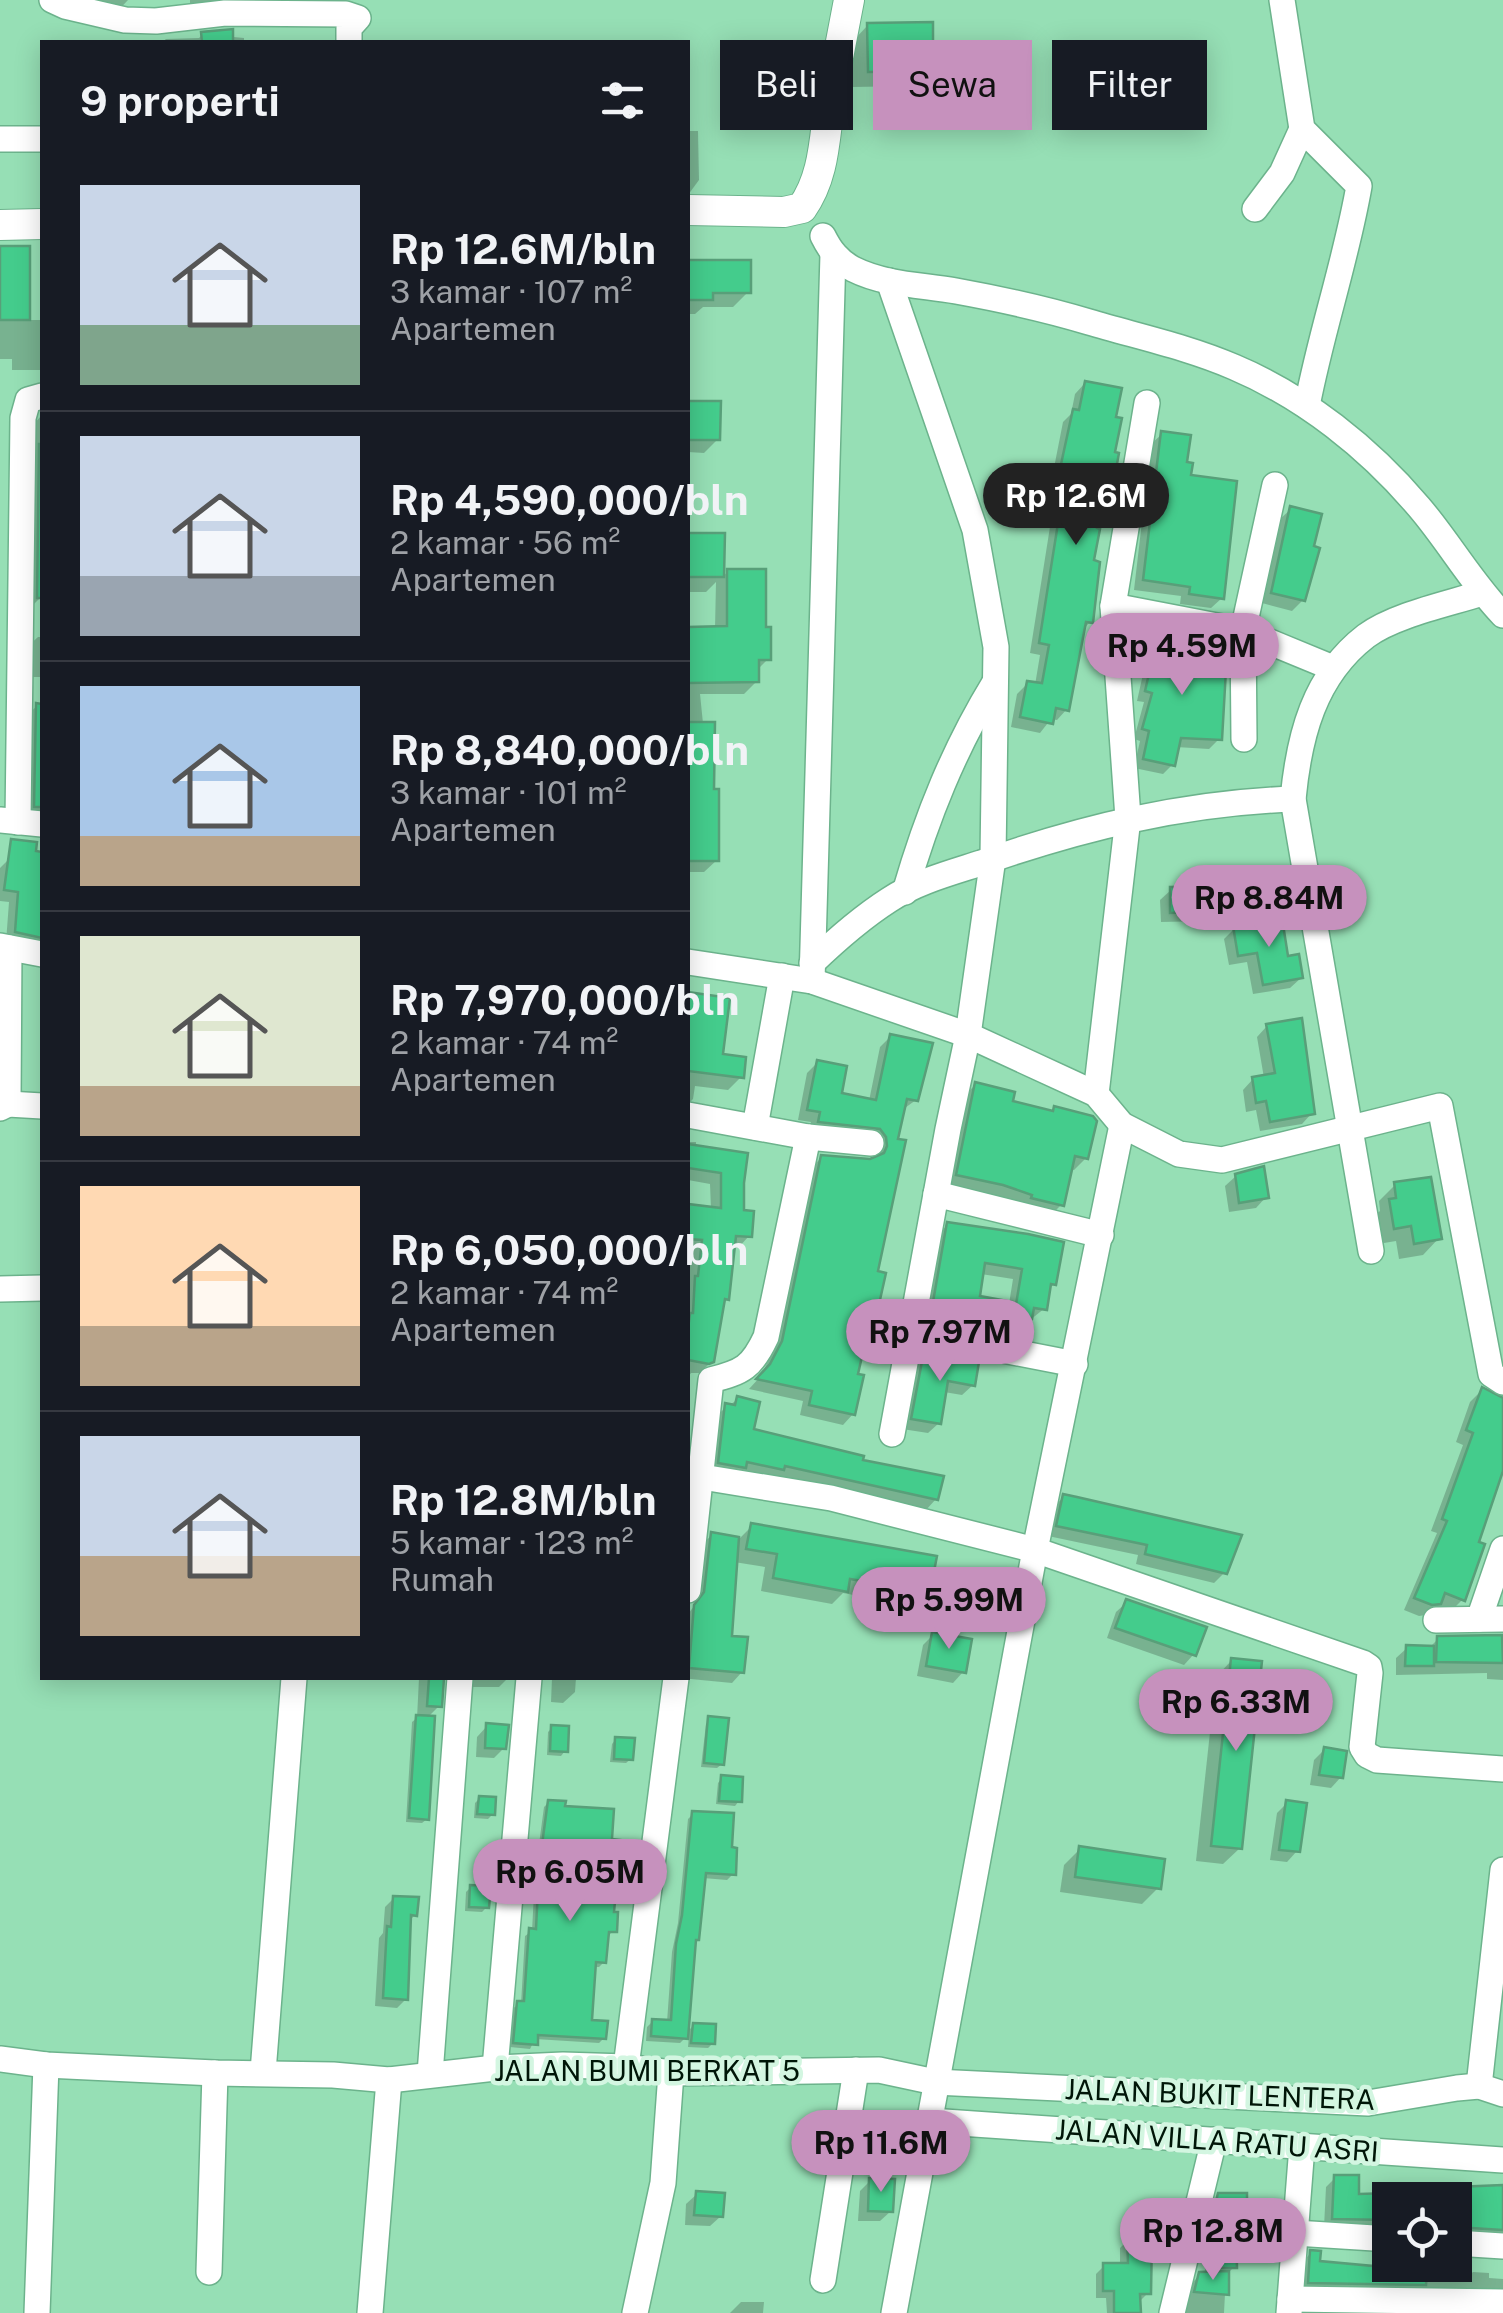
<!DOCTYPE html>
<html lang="id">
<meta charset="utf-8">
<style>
:root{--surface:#171b24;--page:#242831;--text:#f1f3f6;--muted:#9ea1a6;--line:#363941;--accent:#c691bd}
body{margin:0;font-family:"Public Sans",sans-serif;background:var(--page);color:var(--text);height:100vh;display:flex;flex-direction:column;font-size:38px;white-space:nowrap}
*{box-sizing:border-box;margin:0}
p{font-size:32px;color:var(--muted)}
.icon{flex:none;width:55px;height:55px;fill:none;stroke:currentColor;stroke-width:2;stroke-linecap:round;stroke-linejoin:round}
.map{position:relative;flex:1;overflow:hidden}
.side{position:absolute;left:40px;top:40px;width:650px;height:1640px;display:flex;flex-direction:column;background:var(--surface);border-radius:0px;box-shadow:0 5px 25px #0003}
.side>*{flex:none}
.top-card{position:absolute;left:720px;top:40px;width:632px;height:90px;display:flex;gap:20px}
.fabs{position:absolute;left:1372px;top:2182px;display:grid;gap:20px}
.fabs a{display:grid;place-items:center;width:100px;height:100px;border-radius:0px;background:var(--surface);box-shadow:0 5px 25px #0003;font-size:50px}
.price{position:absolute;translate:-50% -85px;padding:0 22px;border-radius:35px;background:var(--accent);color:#111;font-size:32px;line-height:65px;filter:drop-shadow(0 2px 5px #0008)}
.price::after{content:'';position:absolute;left:50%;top:60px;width:30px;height:22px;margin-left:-15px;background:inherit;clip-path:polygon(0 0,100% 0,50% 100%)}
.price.current{background:#222;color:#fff}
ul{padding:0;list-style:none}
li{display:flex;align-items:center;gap:30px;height:250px;padding:0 40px}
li+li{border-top:2px solid var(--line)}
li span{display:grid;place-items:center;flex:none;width:280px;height:200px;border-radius:0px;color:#555}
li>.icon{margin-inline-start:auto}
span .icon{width:120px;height:120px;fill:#fffc;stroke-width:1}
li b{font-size:42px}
h2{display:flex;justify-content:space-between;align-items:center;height:120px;padding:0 40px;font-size:42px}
.pill{padding:0 35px;border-radius:0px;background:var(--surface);box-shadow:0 5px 25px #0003;font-size:35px;line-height:90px}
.pill.current{background:var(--accent);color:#111}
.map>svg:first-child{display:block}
.shadow{fill:#0003;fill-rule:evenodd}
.building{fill:#44cc8c;stroke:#589f79;stroke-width:2.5}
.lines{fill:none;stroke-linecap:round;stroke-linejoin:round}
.minor-casing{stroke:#6cb38c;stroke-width:28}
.tertiary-casing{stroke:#6cb38c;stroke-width:32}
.minor{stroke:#fff;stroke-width:25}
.tertiary{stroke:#fff;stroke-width:30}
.labels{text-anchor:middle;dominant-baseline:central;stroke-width:9;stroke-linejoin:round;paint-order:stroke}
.street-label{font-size:28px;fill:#001608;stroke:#d3f6e1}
</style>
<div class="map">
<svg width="1503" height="2313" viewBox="0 0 1503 2313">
<rect width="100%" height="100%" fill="#96dfb5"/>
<!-- shadow -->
<g class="shadow">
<path d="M63 0H128L113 16Z"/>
<path d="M190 0H224L218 6 190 9Z"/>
<path d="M868 25 931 70 914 86 852 87V42Z"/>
<path d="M203 34 244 38V41L331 42H162L166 39 199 38Z"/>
<path d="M688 131H698L699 180 688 195Z"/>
<path d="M0 250 28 320H42V370H12V359H0Z"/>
<path d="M688 262H748V292L733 307H703L695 314H688Z"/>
<path d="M1085 383 1114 419 1119 420 1112 474 1103 484 1091 562 1090 622 1082 631 1067 709 1057 720 1051 719 1040 733 1011 727 1017 694 1028 683 1035 685 1040 655 1030 653 1056 489 1050 488 1063 422 1071 414 1075 394Z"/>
<path d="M688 403 718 404V439L704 453 688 452Z"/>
<path d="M42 415V577L41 597 31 607 32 426Z"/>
<path d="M1162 434 1184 464 1189 477 1222 598 1211 608 1180 604 1181 596 1134 590 1151 444Z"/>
<path d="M1291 509 1303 600 1292 611 1262 603 1280 519Z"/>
<path d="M688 536H722V578L728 571 763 629 768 659 757 670V681L744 694H700L717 860 704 872H688V629H715L716 582 706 592H688Z"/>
<path d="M38 637H42V677H27V647Z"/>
<path d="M1147 641 1219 739 1209 749 1176 747 1173 764 1163 774 1134 768 1140 741 1134 739 1144 702 1137 701 1143 674 1131 671 1137 651Z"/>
<path d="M37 706H42V817L25 816 26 716Z"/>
<path d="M10 858 42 862V955L6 942 9 902 0 901V868Z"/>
<path d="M1171 890 1219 910 1208 921 1161 922 1160 900Z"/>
<path d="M1235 928 1286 959 1301 978 1290 988 1253 994 1247 962 1229 965 1224 939Z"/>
<path d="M688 996 727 1000 720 1056 741 1077 728 1090 695 1086 693 1099 688 1104Z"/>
<path d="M1267 1026 1312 1113 1302 1124 1260 1131 1256 1110 1246 1112 1243 1090 1253 1079 1264 1078 1257 1037Z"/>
<path d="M891 1036 916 1100 902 1110 875 1273 869 1338 862 1346 855 1375 853 1414 843 1425 800 1415 803 1401 749 1389 760 1377 772 1354 811 1168 822 1157 871 1162 878 1159 877 1148 809 1131 811 1122 798 1120 807 1073 817 1063 839 1095 869 1101 880 1047Z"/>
<path d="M975 1085 1010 1103 1092 1118 1086 1158 1074 1170 1070 1169 1061 1205 1049 1217 946 1186 963 1097Z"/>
<path d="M688 1142H696V1147L745 1155 742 1212 749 1236 738 1248 732 1247 726 1298 722 1303 712 1361 700 1373H691L688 1377V1207L711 1209 710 1184 688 1180Z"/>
<path d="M1236 1176 1266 1197 1256 1208 1229 1212 1225 1186Z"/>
<path d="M1395 1185 1439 1238 1423 1255 1399 1259 1396 1241 1378 1244 1373 1217 1380 1211 1379 1201Z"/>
<path d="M948 1224 1054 1283 1048 1290 1045 1308 1020 1328 1007 1326 996 1337 921 1329 938 1235ZM981 1274 1013 1279 1009 1304 977 1298Z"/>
<path d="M925 1354 973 1385 962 1395 944 1392 939 1423 928 1433 902 1429 914 1364Z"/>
<path d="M1482 1390 1503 1400V1466L1487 1509 1463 1599 1451 1611 1435 1606 1426 1615 1419 1616 1404 1610 1437 1533 1431 1531 1463 1445 1456 1442 1470 1402Z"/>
<path d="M738 1399 751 1431 860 1462 936 1499 926 1510 774 1476 771 1479 709 1473 715 1416Z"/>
<path d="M1064 1497 1225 1572 1214 1583 1136 1564 1138 1555 1048 1536 1053 1507Z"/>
<path d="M752 1526 929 1586 915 1600 874 1592 869 1598 843 1593 832 1604 761 1591 765 1567 734 1562 729 1638 742 1672 732 1683 680 1678H688V1614L695 1605 701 1545 712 1535 739 1539Z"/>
<path d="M1127 1602 1194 1654 1184 1665 1107 1638 1116 1612Z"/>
<path d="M933 1635 963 1672 953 1683 917 1676 923 1645Z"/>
<path d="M1438 1639H1503V1680L1487 1679V1673L1396 1675V1658L1407 1648H1429Z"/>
<path d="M1232 1660 1240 1848 1223 1864 1196 1861 1216 1677Z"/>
<path d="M419 1678H441L439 1706 427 1718V1819L422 1823 406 1822 412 1722 417 1718Z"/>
<path d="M458 1678H508L499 1687H464Z"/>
<path d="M552 1678H576L575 1692 563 1703 551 1702Z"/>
<path d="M711 1719 722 1764 717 1768 701 1767 706 1724Z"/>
<path d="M487 1726 504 1748 494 1758 476 1757 477 1737Z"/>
<path d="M552 1728 565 1751 561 1756 547 1755 548 1732Z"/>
<path d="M616 1739 631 1759 626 1763 610 1762 612 1744Z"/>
<path d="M1324 1750 1341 1777 1331 1788 1310 1785 1314 1760Z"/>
<path d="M722 1778 739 1801 735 1806 716 1804 718 1783Z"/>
<path d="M480 1798 493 1814 488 1819 474 1818 475 1803Z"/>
<path d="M549 1802 611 1914 615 1931 606 1936 604 1962 599 1967H594L590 2023 604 2038 599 2043 535 2039 530 2049 510 2047 513 2008 521 2004 525 1936 532 1931 535 1874 544 1807Z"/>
<path d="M1287 1803 1297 1851 1287 1862 1270 1860 1277 1813Z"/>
<path d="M693 1814 729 1850 733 1874 727 1880 703 1878 697 1939 693 1943 686 2033 694 2025 713 2043 708 2048 688 2047 689 2034 680 2043 646 2041 647 2027 653 2021 667 2022 672 1952 678 1923 688 1819Z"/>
<path d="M1080 1849 1158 1888 1142 1904 1060 1892 1064 1865Z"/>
<path d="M471 1887 487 1907 482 1912 465 1911 466 1892Z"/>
<path d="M394 1898 415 1915 409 1921 406 1999 397 2008 375 2006 379 1938 383 1933 385 1907Z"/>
<path d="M1335 2178 1357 2197 1395 2196V2200H1390V2224L1386 2228 1324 2227 1326 2187Z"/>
<path d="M870 2181 891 2211 880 2221H858L860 2191Z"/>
<path d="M1438 2186H1453V2189L1503 2188V2240L1455 2235V2200H1429V2195Z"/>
<path d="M697 2194 721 2216 710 2226 685 2225 686 2204Z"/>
<path d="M1219 2196 1244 2221 1236 2230 1234 2267 1226 2275 1224 2313H1185L1190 2285 1200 2275H1205L1206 2223 1210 2205Z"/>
<path d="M1128 2240 1148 2293 1140 2301 1138 2313H1107L1106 2298H1096V2274L1104 2266 1120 2265V2248Z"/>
<path d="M1311 2253 1318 2263 1468 2276 1473 2272 1489 2273V2278L1503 2279V2295L1303 2288 1305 2259Z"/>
<path d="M741 2302H764L763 2313H730Z"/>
</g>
<!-- building -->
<g class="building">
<path d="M933 22V71L868 72 867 23Z"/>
<path d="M233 29V42H202L201 32Z"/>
<rect x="0" y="246" width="30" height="74"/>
<path d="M688 260H751V293H713V300H688Z"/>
<path d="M1085 381 1122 388 1116 417 1122 418 1115 452 1119 453 1115 475 1108 474 1097 528 1100 529 1094 560 1100 562 1093 623 1086 622 1069 711 1056 708 1053 724 1020 717 1027 681 1042 683 1049 645 1039 643 1065 479 1058 478 1073 409 1079 410Z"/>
<path d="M688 401H721L720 440H688Z"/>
<path d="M1161 431 1191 435 1187 462 1193 463 1191 475 1237 481 1224 599 1189 594 1190 587 1143 580Z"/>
<path d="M39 444H42V598H37Z"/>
<path d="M1290 506 1322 514 1314 546 1320 548 1305 601 1271 593Z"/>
<path d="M688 533H725L724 577H688Z"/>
<path d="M727 569H766V627H771V660H759V682L688 683V627L727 626Z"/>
<path d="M1146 639 1183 650 1227 652 1222 740 1181 738 1175 766 1143 759 1149 731 1142 729 1152 693 1145 691 1151 665 1139 661Z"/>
<path d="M36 703 42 704V807H34Z"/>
<path d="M688 722H715L714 789H719V861H688Z"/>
<path d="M11 839 37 842 36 851 42 852V938L15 932 18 892 4 890Z"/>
<path d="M1221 886V911L1170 913V887Z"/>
<path d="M1282 918 1288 956 1299 954 1303 978 1263 985 1257 953 1238 956 1233 926Z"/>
<path d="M688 992 730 998 723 1054 746 1057 744 1078 688 1071Z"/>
<path d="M1302 1018 1315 1114 1270 1122 1266 1101 1256 1103 1252 1077 1275 1073 1266 1024Z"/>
<path d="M890 1034 933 1043 918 1101 907 1099 898 1139 906 1140 878 1271 886 1273 871 1340 866 1339 858 1374 864 1375 855 1415 809 1405 812 1391 756 1379 770 1364 782 1341 821 1155 870 1159 884 1153 887 1146 886 1137 880 1129 818 1122 820 1112 807 1110 817 1060 847 1066 842 1093 876 1100Z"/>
<path d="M975 1082 1015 1092 1013 1101 1053 1111 1054 1106 1093 1116 1097 1121 1088 1159 1075 1156 1064 1206 1031 1198 1032 1195 1003 1185 956 1175Z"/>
<path d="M688 1144 748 1153 744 1183V1210L754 1211 752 1237 736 1236 729 1300 725 1299 714 1362 709 1364 688 1360V1329L690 1313H693L695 1276H698L702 1240 688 1239V1204L721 1208V1173L688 1168Z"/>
<path d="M1264 1166 1269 1198 1239 1203 1235 1174Z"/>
<path d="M1431 1177 1442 1239 1414 1244 1411 1226 1394 1229 1389 1199 1396 1198 1394 1182Z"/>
<path d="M947 1222 1028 1234 1064 1242 1056 1285 1051 1284 1047 1310 1034 1308 1032 1319 1014 1316 1022 1269 985 1263 980 1296 1013 1302 1008 1328 986 1324 985 1330 930 1319Z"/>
<path d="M924 1351 979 1362 975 1386 948 1381 941 1424 911 1419Z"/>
<path d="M1482 1387 1503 1398V1471L1479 1542 1485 1544 1465 1601 1445 1593 1441 1604 1432 1605 1414 1598 1447 1521 1442 1519 1473 1433 1466 1430Z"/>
<path d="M737 1396 760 1402 754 1429 864 1456 863 1460 944 1476 938 1500 785 1466 784 1470 747 1462 746 1468 718 1463 725 1403 735 1405Z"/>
<path d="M1063 1494 1077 1497 1242 1535 1227 1574 1145 1554 1147 1545 1056 1526Z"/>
<path d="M751 1523 937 1556 931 1587 886 1579 885 1585 850 1579 848 1592 773 1578 777 1554 746 1549Z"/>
<path d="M711 1532 739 1537 732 1636 748 1637 744 1673 689 1668 694 1605 704 1592Z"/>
<path d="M1126 1599 1207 1627 1196 1656 1115 1628Z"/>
<path d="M932 1632 972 1639 966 1673 926 1666Z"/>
<path d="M1502 1635 1503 1663 1436 1662 1437 1636Z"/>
<path d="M1406 1645 1434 1646V1666H1405Z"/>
<path d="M1231 1658 1262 1661 1242 1849 1211 1846Z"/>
<path d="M429 1678H444L442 1707 427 1706Z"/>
<path d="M416 1715 435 1716 429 1820 409 1818Z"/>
<path d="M708 1716 729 1718 724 1765 704 1763Z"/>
<path d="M486 1723 509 1725 506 1749 485 1748Z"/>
<path d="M551 1725 569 1726 568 1752 550 1751Z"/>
<path d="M615 1737 635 1738 633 1760 614 1759Z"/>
<path d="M1324 1747 1347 1751 1343 1778 1319 1775Z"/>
<path d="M721 1775 743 1777 742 1802 719 1801Z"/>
<path d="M479 1796 496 1797 495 1815 477 1814Z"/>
<path d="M548 1800 566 1801 565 1806 614 1809 612 1839 621 1840 614 1912H618L617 1932H609L606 1963 596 1962 592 2020 608 2021 606 2039 538 2035V2045L513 2043 517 2001H524L529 1928 536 1929 539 1867Z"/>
<path d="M1286 1800 1307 1803 1300 1852 1279 1850Z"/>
<path d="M692 1811 734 1813 732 1847 737 1848 736 1875 706 1873 699 1940H696L688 2039 651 2036 652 2019 671 2020 676 1944 682 1915Z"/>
<path d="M1079 1846 1165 1859 1161 1889 1075 1877Z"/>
<path d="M470 1885 491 1886 489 1908 469 1907Z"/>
<path d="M393 1896 419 1897 417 1916 411 1915 408 2000 383 1998 387 1926 391 1927Z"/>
<path d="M693 2023 716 2024 715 2044 691 2043Z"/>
<path d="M1334 2175H1359V2194L1390 2193V2220L1332 2219Z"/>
<path d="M869 2178 895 2179 893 2212 868 2211Z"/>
<path d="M1503 2185V2230L1455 2227V2187Z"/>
<path d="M696 2191 725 2193 723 2217 694 2215Z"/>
<path d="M1218 2193H1247V2222H1236L1237 2268H1212L1213 2213Z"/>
<path d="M1127 2237H1152L1151 2294H1140L1141 2313H1114V2291H1103V2263H1128Z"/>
<path d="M1310 2250 1321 2251 1320 2261 1427 2271 1426 2285 1308 2283Z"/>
<path d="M1229 2271V2295L1194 2292 1199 2272Z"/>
</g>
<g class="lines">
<defs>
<g id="minor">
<path d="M52 0 65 6 125 20 156 21 225 13 346 14 358 18 349 28V42"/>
<path d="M1282 0 1302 129 1359 186C1346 261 1321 332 1307 406"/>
<path d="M0 139H42"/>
<path d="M1255 209 1282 173 1302 129"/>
<path d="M823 236C830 250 838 261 853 269 885 285 922 285 956 291 1000 299 1046 309 1089 322 1136 336 1188 347 1234 367 1305 397 1369 448 1419 507 1449 542 1471 582 1503 615"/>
<path d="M889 281 975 530 996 647 993 858 968 1035 948 1129 892 1434"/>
<path d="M1113 606 1243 631 1333 668"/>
<path d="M1244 739 1243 631 1275 485"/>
<path d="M0 820 42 824"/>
<path d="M18 822 23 418 28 400 42 396"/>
<path d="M905 892C927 816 954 749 995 682"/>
<path d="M0 946 42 954"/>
<path d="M688 962 812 981 968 1035 1096 1094 1122 1125 1179 1154 1222 1160 1440 1106 1491 1374 1503 1382"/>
<path d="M812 963C836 940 861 918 889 900 916 882 950 873 981 863 1084 827 1184 803 1293 799"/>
<path d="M812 981 833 254"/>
<path d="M1096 1094 1128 818 1113 606 1147 403"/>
<path d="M8 1104 42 1106"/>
<path d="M0 1108 8 1104 9 948"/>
<path d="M688 1115 808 1137 871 1143"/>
<path d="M755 1127 782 976"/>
<path d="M936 1194 1101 1235"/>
<path d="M1371 1251 1293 799C1299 736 1314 676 1366 636 1394 615 1448 604 1482 593"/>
<path d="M0 1289 42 1288"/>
<path d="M910 1332 1075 1364"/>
<path d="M702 1477 831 1498 1035 1550 1363 1663 1369 1667 1370 1673 1362 1747 1367 1755 1377 1760 1503 1769"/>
<path d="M688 1590 711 1380C743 1372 752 1367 766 1337L808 1137"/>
<path d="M1479 1619 1503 1549"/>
<path d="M1436 1620 1503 1619"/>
<path d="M0 2059 46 2065 215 2073 333 2075 389 2080 495 2068 563 2065 626 2067 671 2073 879 2070 935 2082 1368 2103 1457 2088 1479 2086 1503 2094"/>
<path d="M626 2067 676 1678"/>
<path d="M495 2068 529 1678"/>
<path d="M263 2072 294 1678"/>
<path d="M430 2074 460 1678"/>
<path d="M1479 2086 1503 1870"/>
<path d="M930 2121 1503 2160"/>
<path d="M1295 2233 1390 2239"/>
<path d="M1455 2243 1503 2246"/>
<path d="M209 2272 215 2073"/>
<path d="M823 2280 856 2070"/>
<path d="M1290 2299 1503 2302"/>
<path d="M37 2313 46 2065"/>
<path d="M370 2313 389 2080"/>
<path d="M635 2313 663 2183 671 2073"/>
<path d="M894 2313 1035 1550 1122 1125"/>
<path d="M1172 2313 1214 2140"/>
<path d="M1289 2313 1302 2146"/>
</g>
<g id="tertiary">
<path d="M688 210 784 212 802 208C826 174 824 134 831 94 837 63 843 31 849 0"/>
<path d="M0 225 42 224"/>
</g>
</defs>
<!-- minor casing -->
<use href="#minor" class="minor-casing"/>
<!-- tertiary casing -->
<use href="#tertiary" class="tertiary-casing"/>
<!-- minor -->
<use href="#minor" class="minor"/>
<!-- tertiary -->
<use href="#tertiary" class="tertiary"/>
</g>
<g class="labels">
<!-- street labels -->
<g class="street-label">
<text x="647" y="2070">JALAN BUMI BERKAT 5</text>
<text transform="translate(1220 2094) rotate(2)">JALAN BUKIT LENTERA</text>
<text transform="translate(1217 2140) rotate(4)">JALAN VILLA RATU ASRI</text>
</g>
</g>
</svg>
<div class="fabs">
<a><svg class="icon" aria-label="locate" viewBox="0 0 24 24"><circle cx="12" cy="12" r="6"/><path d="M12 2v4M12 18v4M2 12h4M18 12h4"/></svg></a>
</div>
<b class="price current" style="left:1076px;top:548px">Rp 12.6M</b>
<b class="price" style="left:1182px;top:698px">Rp 4.59M</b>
<b class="price" style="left:1269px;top:950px">Rp 8.84M</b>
<b class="price" style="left:940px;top:1384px">Rp 7.97M</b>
<b class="price" style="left:949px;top:1652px">Rp 5.99M</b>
<b class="price" style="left:1236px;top:1754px">Rp 6.33M</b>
<b class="price" style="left:570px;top:1924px">Rp 6.05M</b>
<b class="price" style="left:881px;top:2195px">Rp 11.6M</b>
<b class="price" style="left:1213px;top:2283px">Rp 12.8M</b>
<div class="top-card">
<a class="pill">Beli</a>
<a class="pill current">Sewa</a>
<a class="pill">Filter</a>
</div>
<section class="side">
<h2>9 properti<svg class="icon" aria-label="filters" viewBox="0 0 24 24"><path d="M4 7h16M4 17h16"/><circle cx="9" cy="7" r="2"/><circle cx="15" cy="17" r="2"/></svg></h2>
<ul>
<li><span style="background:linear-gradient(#c9d6e8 70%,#7fa58c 0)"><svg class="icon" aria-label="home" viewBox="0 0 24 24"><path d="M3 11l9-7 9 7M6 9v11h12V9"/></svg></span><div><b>Rp 12.6M/bln</b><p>3 kamar · 107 m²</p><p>Apartemen</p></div></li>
<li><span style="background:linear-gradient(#c9d6e8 70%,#9aa5b1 0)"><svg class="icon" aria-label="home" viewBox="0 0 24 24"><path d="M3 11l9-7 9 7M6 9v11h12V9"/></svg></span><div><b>Rp 4,590,000/bln</b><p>2 kamar · 56 m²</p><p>Apartemen</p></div></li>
<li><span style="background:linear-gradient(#a9c7e8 75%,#b9a48a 0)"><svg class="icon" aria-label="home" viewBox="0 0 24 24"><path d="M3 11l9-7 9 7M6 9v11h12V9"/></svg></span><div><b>Rp 8,840,000/bln</b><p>3 kamar · 101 m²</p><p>Apartemen</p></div></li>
<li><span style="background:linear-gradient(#dfe7d0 75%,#b9a48a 0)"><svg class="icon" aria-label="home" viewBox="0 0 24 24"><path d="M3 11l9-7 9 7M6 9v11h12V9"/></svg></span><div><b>Rp 7,970,000/bln</b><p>2 kamar · 74 m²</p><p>Apartemen</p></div></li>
<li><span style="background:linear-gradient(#ffd9b3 70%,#b9a48a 0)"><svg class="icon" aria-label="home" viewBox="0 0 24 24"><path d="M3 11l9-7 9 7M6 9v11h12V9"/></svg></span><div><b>Rp 6,050,000/bln</b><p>2 kamar · 74 m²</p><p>Apartemen</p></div></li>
<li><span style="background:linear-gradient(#c9d6e8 60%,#b9a48a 0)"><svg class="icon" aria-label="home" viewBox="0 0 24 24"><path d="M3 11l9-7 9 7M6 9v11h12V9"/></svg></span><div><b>Rp 12.8M/bln</b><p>5 kamar · 123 m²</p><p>Rumah</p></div></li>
</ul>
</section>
</div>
